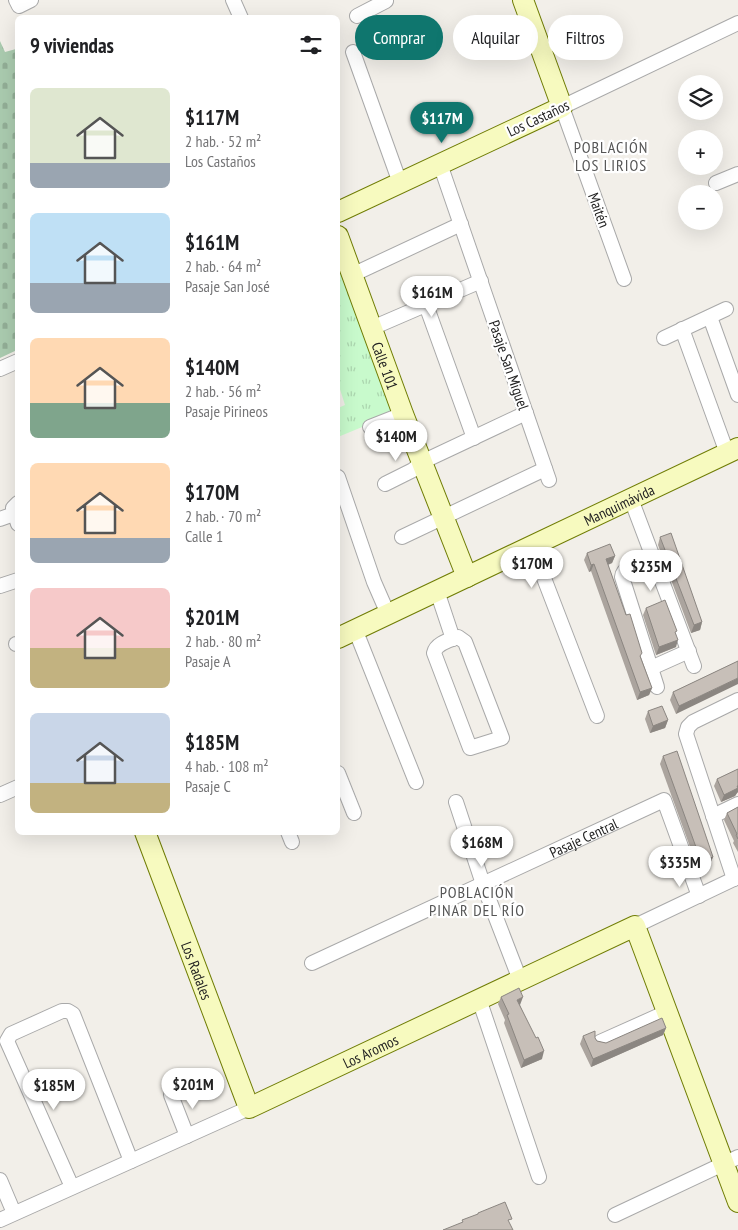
<!DOCTYPE html>
<html lang="es">
<meta charset="utf-8">
<style>
:root{--surface:#fff;--page:#f6f6f6;--text:#202124;--muted:#757577;--accent:#0f766e}
body{margin:0;font-family:"PT Sans Narrow",sans-serif;background:var(--page);color:var(--text);height:100vh;display:flex;flex-direction:column;font-size:19px;white-space:nowrap}
*{box-sizing:border-box;margin:0}
p{font-size:16px;color:var(--muted)}
.icon{flex:none;width:28px;height:28px;fill:none;stroke:currentColor;stroke-width:2;stroke-linecap:round;stroke-linejoin:round}
.map{position:relative;flex:1;overflow:hidden}
.panel{position:absolute;left:15px;top:15px;width:325px;height:820px;display:flex;flex-direction:column;background:var(--surface);border-radius:8px;box-shadow:0 5px 20px #0002}
.panel>*{flex:none}
.top-card{position:absolute;left:355px;top:15px;width:308px;height:45px;display:flex;gap:10px}
.fabs{position:absolute;left:678px;top:75px;display:grid;gap:10px}
.fabs a{display:grid;place-items:center;width:45px;height:45px;border-radius:50%;background:var(--surface);box-shadow:0 5px 20px #0002;font-size:25px}
.price{position:absolute;translate:-50% -42px;padding:0 11px;border-radius:18px;background:#fff;color:#222;font-size:16px;line-height:32px;filter:drop-shadow(0 1px 2px #0008)}
.price::after{content:'';position:absolute;left:50%;top:30px;width:15px;height:11px;margin-left:-8px;background:inherit;clip-path:polygon(0 0,100% 0,50% 100%)}
.price.on{background:var(--accent);color:#fff}
ul{padding:0;list-style:none}
li{display:flex;align-items:center;gap:15px;height:125px;padding:0 15px}
li span{display:grid;place-items:center;flex:none;width:140px;height:100px;border-radius:8px;color:#555}
li>.icon{margin-inline-start:auto}
span .icon{width:60px;height:60px;fill:#fffc;stroke-width:1}
li b{font-size:21px}
h2{display:flex;justify-content:space-between;align-items:center;height:60px;padding:0 15px;font-size:21px}
.tag{padding:0 18px;border-radius:22px;background:var(--surface);box-shadow:0 5px 20px #0002;font-size:18px;line-height:45px}
.tag.on{background:var(--accent);color:#fff}
.map>svg:first-child{display:block}
.cemetery{fill:url(#cemetery-stones)}
.park{fill:url(#park-tufts)}
.lines{fill:none;stroke-linecap:round;stroke-linejoin:round}
.street-casing{stroke:#a9a9a9;stroke-width:16}
.secondary-casing{stroke:#707d05;stroke-width:22}
.street{stroke:#fff;stroke-width:14}
.secondary{stroke:#f7fabf;stroke-width:20}
.wall{fill:#aba49e}
.shaded-wall{fill:#8b8681}
.building{fill:#c7bfb8;stroke:#8b8681}
.labels{text-anchor:middle;dominant-baseline:central;stroke-width:4.5;stroke-linejoin:round;paint-order:stroke}
.street-label{font-size:15px;fill:#222;stroke:#fff}
.neighbourhood-label{font-size:16px;letter-spacing:1px;fill:#555;stroke:#fff}
</style>
<div class="map">
<svg width="738" height="1230" viewBox="0 0 738 1230">
<defs>
<pattern id="cemetery-stones" width="16" height="16" patternUnits="userSpaceOnUse" patternTransform="scale(1.25)"><rect width="16" height="16" fill="#aacbaf"/><path d="M2 7V4a2 2 0 0 1 4 0v3zM10 15v-3a2 2 0 0 1 4 0v3z" fill="#92ae96"/></pattern>
<pattern id="park-tufts" width="24" height="20" patternUnits="userSpaceOnUse" patternTransform="scale(1.25)"><rect width="24" height="20" fill="#c8facc"/><path d="M3 7l-1-3M5 7V3M7 7l1-3M15 17l-1-3M17 17v-4M19 17l1-3" fill="none" stroke="#acd6af"/></pattern>
</defs>
<rect width="100%" height="100%" fill="#f2efe9"/>
<!-- cemetery -->
<path class="cemetery" d="M0 41 5 52 16 49 18 54 17 350 0 358Z"/>
<!-- park -->
<path class="park" d="M338 256 396 413 338 437V408L345 405 338 383Z"/>
<g class="lines">
<defs>
<g id="street">
<path d="M16 0 19 6 31 0"/>
<path d="M233 0 241 18"/>
<path d="M357 16 386 1 385 0"/>
<path d="M353 52 400 183"/>
<path d="M440 164 549 480"/>
<path d="M716 183 738 174"/>
<path d="M352 275 461 224"/>
<path d="M624 279 562 107 738 23"/>
<path d="M426 305 474 438"/>
<path d="M710 317 738 395"/>
<path d="M372 328 481 281"/>
<path d="M682 329 727 453"/>
<path d="M664 338 726 309"/>
<path d="M0 369 18 361"/>
<path d="M370 427 403 414"/>
<path d="M338 477 374 582 388 614"/>
<path d="M385 484 413 470 422 462 526 413"/>
<path d="M631 499 694 666"/>
<path d="M18 503 13 508 18 524"/>
<path d="M0 519 14 514"/>
<path d="M402 537 545 469"/>
<path d="M533 545 537 560 597 716"/>
<path d="M653 558C643 562 623 565 622 577L657 687"/>
<path d="M0 586 18 580"/>
<path d="M437 591 453 639"/>
<path d="M355 629 416 782"/>
<path d="M458 637 465 642 502 738 470 748 434 653C436 643 450 640 458 637Z"/>
<path d="M16 644H18"/>
<path d="M651 668 689 651"/>
<path d="M338 773 354 813"/>
<path d="M0 795 18 787"/>
<path d="M456 802 483 884 520 980"/>
<path d="M713 816 738 804"/>
<path d="M288 832 292 842"/>
<path d="M734 879 686 734 688 727 693 722 738 700"/>
<path d="M635 926 738 877"/>
<path id="s1" d="M312 963 664 800 699 896"/>
<path d="M479 999 539 1177"/>
<path d="M600 1042 667 1012"/>
<path d="M171 1095 187 1136"/>
<path d="M0 1180 14 1213"/>
<path d="M72 1187 7 1041 11 1034 62 1011H68L73 1014 131 1161"/>
<path d="M615 1215 738 1157"/>
<path d="M0 1220 249 1108"/>
</g>
<g id="secondary">
<path d="M338 212 562 107 523 0"/>
<path id="s2" d="M338 236 403 414 467 577"/>
<path id="s3" d="M338 638 738 448"/>
<path id="s4" d="M145 832 249 1108 635 926 738 1202"/>
</g>
</defs>
<!-- street casing -->
<use href="#street" class="street-casing"/>
<!-- secondary casing -->
<use href="#secondary" class="secondary-casing"/>
<!-- street -->
<use href="#street" class="street"/>
<!-- secondary -->
<use href="#secondary" class="secondary"/>
</g>
<!-- wall -->
<g class="wall">
<path d="M660 537 702 622 700 630 691 633 658 545Z"/>
<path d="M587 553 615 556 612 563 608 565 652 688 649 695 637 700 591 571 589 572 584 560Z"/>
<path d="M646 608 676 634V647L656 655 643 615Z"/>
<path d="M738 661 676 714 670 700 673 692Z"/>
<path d="M648 711 668 720 665 728 650 733 645 719Z"/>
<path d="M663 756 713 857 710 864 698 869 660 764Z"/>
<path d="M738 769V792L737 793 735 796 721 802 714 786 717 779Z"/>
<path d="M738 807V852L733 843 734 841 724 820 727 813Z"/>
<path d="M501 997 520 1005 542 1059 521 1068 504 1023 505 1020 498 1004Z"/>
<path d="M666 1028 663 1035 591 1067 580 1044 583 1036 595 1038 597 1041 606 1043Z"/>
</g>
<!-- shaded-wall -->
<g class="shaded-wall">
<path d="M615 556 612 563 604 566 606 559Z"/>
<path d="M594 564 591 571 589 572 591 565Z"/>
<path d="M702 622 700 630 691 633 694 625Z"/>
<path d="M678 640 676 647 656 655 659 647Z"/>
<path d="M738 678V684L676 714 679 706Z"/>
<path d="M652 688 649 695 637 700 640 692Z"/>
<path d="M668 720 665 728 650 733 653 726Z"/>
<path d="M738 786V792L737 793 735 796 721 802 724 795Z"/>
<path d="M713 857 710 864 698 869 701 861Z"/>
<path d="M523 997 520 1005 515 1007 517 1000Z"/>
<path d="M666 1028 663 1035 591 1067 593 1059Z"/>
<path d="M544 1051 542 1059 521 1068 524 1060Z"/>
</g>
<!-- building -->
<g class="building">
<path d="M671 533 702 622 694 625 660 537Z"/>
<path d="M610 544 615 556 606 559 626 615 630 614 642 653 640 656 652 688 640 692 594 564 591 565 587 553Z"/>
<path d="M665 600 677 631 675 632 678 640 659 647 646 608Z"/>
<path d="M738 661V678L679 706 673 692Z"/>
<path d="M662 706 668 720 653 726 648 711Z"/>
<path d="M677 751 713 857 701 861 663 756Z"/>
<path d="M738 769V786H737L738 788 724 795 717 779Z"/>
<path d="M738 807V839L736 835 737 834 727 813Z"/>
<path d="M519 988 523 997 517 1000 536 1038 538 1037 544 1051 524 1060 507 1015 509 1014 501 997Z"/>
<path d="M662 1018 666 1028 593 1059 583 1036 595 1031V1038L597 1041 606 1043Z"/>
<path d="M505 1202 512 1219 508 1220 513 1230H443L463 1222 462 1220 478 1214V1213Z"/>
</g>
<g class="labels">
<!-- street labels -->
<g class="street-label">
<text transform="translate(538 118) rotate(-25)">Los Castaños</text>
<text transform="translate(599 210) rotate(70)">Maitén</text>
<text stroke="none"><textPath href="#s2" startOffset="138">Calle 101</textPath></text>
<text transform="translate(509 365) rotate(71)">Pasaje San Miguel</text>
<text stroke="none"><textPath href="#s3" startOffset="311">Manquimávida</textPath></text>
<text stroke="none"><textPath href="#s1" startOffset="299">Pasaje Central</textPath></text>
<text stroke="none"><textPath href="#s4" startOffset="148">Los Radales</textPath></text>
<text stroke="none"><textPath href="#s4" startOffset="429">Los Aromos</textPath></text>
</g>
<!-- neighbourhood labels -->
<g class="neighbourhood-label">
<text x="611" y="147">POBLACIÓN<tspan x="611" dy="18">LOS LIRIOS</tspan></text>
<text x="477" y="892">POBLACIÓN<tspan x="477" dy="18">PINAR DEL RÍO</tspan></text>
</g>
</g>
</svg>
<div class="fabs">
<a><svg class="icon" aria-label="layers" viewBox="0 0 24 24"><path d="M12 4l9 5-9 5-9-5zM3 14l9 5 9-5"/></svg></a>
<a>+</a>
<a>−</a>
</div>
<b class="price on" style="left:442px;top:144px">$117M</b>
<b class="price" style="left:432px;top:318px">$161M</b>
<b class="price" style="left:396px;top:462px">$140M</b>
<b class="price" style="left:532px;top:589px">$170M</b>
<b class="price" style="left:651px;top:592px">$235M</b>
<b class="price" style="left:482px;top:868px">$168M</b>
<b class="price" style="left:680px;top:888px">$335M</b>
<b class="price" style="left:193px;top:1110px">$201M</b>
<b class="price" style="left:54px;top:1111px">$185M</b>
<div class="top-card">
<a class="tag on">Comprar</a>
<a class="tag">Alquilar</a>
<a class="tag">Filtros</a>
</div>
<section class="panel">
<h2>9 viviendas<svg class="icon" aria-label="filters" viewBox="0 0 24 24"><path d="M4 7h16M4 17h16"/><circle cx="9" cy="7" r="2"/><circle cx="15" cy="17" r="2"/></svg></h2>
<ul>
<li><span style="background:linear-gradient(#dfe7d0 75%,#9aa5b1 0)"><svg class="icon" aria-label="home" viewBox="0 0 24 24"><path d="M3 11l9-7 9 7M6 9v11h12V9"/></svg></span><div><b>$117M</b><p>2 hab. · 52 m²</p><p>Los Castaños</p></div></li>
<li><span style="background:linear-gradient(#bfe0f5 70%,#9aa5b1 0)"><svg class="icon" aria-label="home" viewBox="0 0 24 24"><path d="M3 11l9-7 9 7M6 9v11h12V9"/></svg></span><div><b>$161M</b><p>2 hab. · 64 m²</p><p>Pasaje San José</p></div></li>
<li><span style="background:linear-gradient(#ffd9b3 65%,#7fa58c 0)"><svg class="icon" aria-label="home" viewBox="0 0 24 24"><path d="M3 11l9-7 9 7M6 9v11h12V9"/></svg></span><div><b>$140M</b><p>2 hab. · 56 m²</p><p>Pasaje Pirineos</p></div></li>
<li><span style="background:linear-gradient(#ffd9b3 75%,#9aa5b1 0)"><svg class="icon" aria-label="home" viewBox="0 0 24 24"><path d="M3 11l9-7 9 7M6 9v11h12V9"/></svg></span><div><b>$170M</b><p>2 hab. · 70 m²</p><p>Calle 1</p></div></li>
<li><span style="background:linear-gradient(#f6c9c9 60%,#c2b280 0)"><svg class="icon" aria-label="home" viewBox="0 0 24 24"><path d="M3 11l9-7 9 7M6 9v11h12V9"/></svg></span><div><b>$201M</b><p>2 hab. · 80 m²</p><p>Pasaje A</p></div></li>
<li><span style="background:linear-gradient(#c9d6e8 70%,#c2b280 0)"><svg class="icon" aria-label="home" viewBox="0 0 24 24"><path d="M3 11l9-7 9 7M6 9v11h12V9"/></svg></span><div><b>$185M</b><p>4 hab. · 108 m²</p><p>Pasaje C</p></div></li>
</ul>
</section>
</div>
